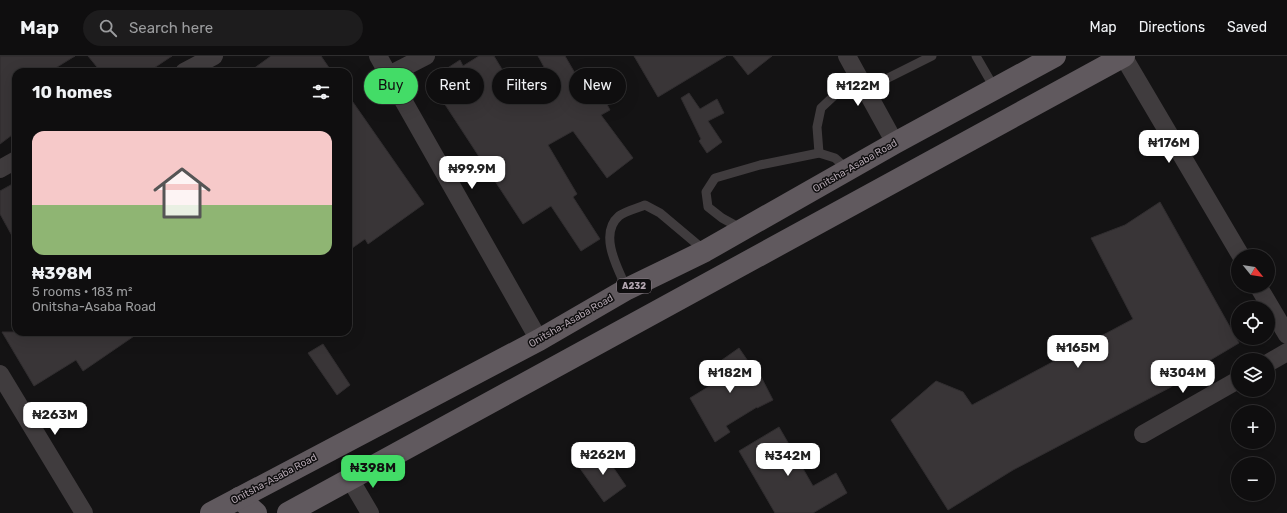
<!DOCTYPE html>
<meta charset="utf-8">
<style>
:root{--surface:#0f0e0f;--page:#1d1c1d;--text:#f1f3f6;--muted:#9b9c9e;--line:#2f2e2f;--accent:#43dc67}
body{margin:0;font-family:Rubik,sans-serif;background:var(--page);color:var(--text);height:100vh;display:flex;flex-direction:column;font-size:15px;white-space:nowrap}
*{box-sizing:border-box;margin:0}
p{font-size:13px;color:var(--muted)}
.icon{flex:none;width:22px;height:22px;fill:none;stroke:currentColor;stroke-width:2;stroke-linecap:round;stroke-linejoin:round}
.map{position:relative;flex:1;overflow:hidden}
.side{position:absolute;left:12px;top:12px;width:340px;height:268px;display:flex;flex-direction:column;background:var(--surface);border-radius:12px;box-shadow:0 4px 16px #0002,0 0 0 1px var(--line)}
.side>*{flex:none}
.top-card{position:absolute;left:364px;top:12px;width:380px;height:36px;display:flex;gap:8px}
.needle{width:26px;rotate:120deg}
.controls{position:absolute;left:1231px;top:193px;display:grid;gap:8px}
.controls a{display:grid;place-items:center;width:44px;height:44px;border-radius:50%;background:var(--surface);box-shadow:0 4px 16px #0002,0 0 0 1px var(--line);font-size:20px}
.price{position:absolute;translate:-50% -34px;padding:0 9px;border-radius:8px;background:#fff;color:#222;font-size:13px;line-height:26px;filter:drop-shadow(0 1px 2px #0008)}
.price::after{content:'';position:absolute;left:50%;top:24px;width:12px;height:9px;margin-left:-6px;background:inherit;clip-path:polygon(0 0,100% 0,50% 100%)}
.price.on{background:var(--accent);color:#111}
ul{padding:0;list-style:none}
li{display:grid;align-content:center;gap:8px;height:212px;padding:0 20px}
li span{display:grid;place-items:center;height:124px;border-radius:12px;color:#555}
li>.icon{margin-inline-start:auto}
span .icon{width:72px;height:72px;fill:#fffc;stroke-width:1}
li b{font-size:17px}
h2{display:flex;justify-content:space-between;align-items:center;height:48px;padding:0 20px;font-size:17px}
.chip{padding:0 14px;border-radius:18px;background:var(--surface);box-shadow:0 4px 16px #0002,0 0 0 1px var(--line);font-size:14px;line-height:36px}
.chip.on{background:var(--accent);color:#111}
header{display:flex;align-items:center;gap:24px;box-sizing:border-box;height:56px;padding:0 20px;background:var(--surface);border-bottom:1px solid var(--line)}
header strong{font-size:19px}
nav{display:flex;gap:22px;margin-inline-start:auto;font-size:14px}
.search{width:280px;height:36px;background:var(--page);display:flex;align-items:center;gap:10px;box-sizing:border-box;padding:0 14px;border-radius:22px;color:var(--muted);font-size:15px}
.map>svg:first-child{display:block}
.building{fill:#393537;stroke:#302d2f}
.lines{fill:none;stroke-linecap:round;stroke-linejoin:round}
.service{stroke:#403c3e;stroke-width:9}
.minor{stroke:#403c3e;stroke-width:18}
.trunk{stroke:#60595e;stroke-width:22}
.labels{text-anchor:middle;dominant-baseline:central;stroke-width:3;stroke-linejoin:round;paint-order:stroke}
.shield{fill:#0f0e0f;stroke:#827880;stroke-width:1}
.shield-label{font-size:9px;font-weight:bold;fill:#b3a6b0}
.street-label{font-size:10px;fill:#b3a6b0;stroke:#0f0e0f}
</style>
<header>
<strong>Map</strong>
<div class="search"><svg class="icon" aria-label="search" viewBox="0 0 24 24"><circle cx="10" cy="10" r="6"/><path d="M15 15l6 6"/></svg>Search here</div>
<nav><a>Map</a><a>Directions</a><a>Saved</a></nav>
</header>
<div class="map">
<svg width="1287" height="457" viewBox="0 0 1287 457">
<rect width="100%" height="100%" fill="#141314"/>
<!-- building -->
<g class="building">
<path d="M0 0H75L49 16H16V76L0 88Z"/>
<path d="M88 0H172L148 16H101Z"/>
<path d="M271 0H321L332 16H249Z"/>
<path d="M479 0H494L520 43 550 22 538 0H565L579 24 590 17 610 54 601 59 633 102 607 122 573 75 548 89 577 138 573 141 600 183 581 195 551 150 523 168 429 24 460 4 463 10Z"/>
<path d="M634 0H726L658 41Z"/>
<path d="M733 0H772L748 19Z"/>
<path d="M689 37 700 53 717 43 724 57 708 65 722 86 707 97 699 85 701 83 681 42Z"/>
<path d="M348 39 424 148 368 188 365 183 348 195Z"/>
<path d="M16 126V187L0 158V135Z"/>
<path d="M1160 146 1239 287 1192 315 1171 331 1013 414 948 454 891 364 936 325 963 336 972 349 1133 263 1091 182 1125 169Z"/>
<path d="M2 276H140L83 315 76 304 34 330Z"/>
<path d="M323 288 350 329 337 339 308 297Z"/>
<path d="M739 292 752 311 755 309 773 344 757 352V351L726 370 730 376 715 386 690 342 713 328 705 316Z"/>
<path d="M779 371 813 430 836 417 847 437 813 457H775L739 395Z"/>
<path d="M602 395 626 430 604 446 579 411Z"/>
</g>
<g class="lines">
<!-- service -->
<g class="service">
<path d="M976 0 995 33"/>
<path d="M819 97 817 71 821 52 837 37 866 33 932 0"/>
<path d="M742 173 722 162 708 151 706 136 715 122 760 109 819 97 835 102 848 114"/>
<path d="M627 233C618 213 598 178 619 160 625 155 638 152 645 149L660 157 704 194"/>
</g>
<!-- minor -->
<g class="minor">
<path d="M378 0 539 284"/>
<path d="M847 0 895 87"/>
<path d="M1123 0 1241 200"/>
<path d="M184 16 214 0"/>
<path d="M389 19 426 0"/>
<path d="M0 113 16 104"/>
<path d="M1258 230 1287 279"/>
<path d="M1268 307 1287 296"/>
<path d="M0 318 84 457"/>
<path d="M1143 378 1238 324"/>
<path d="M350 423 370 457"/>
</g>
<!-- trunk -->
<g class="trunk">
<path d="M239 442 256 457"/>
<path d="M211 457 539 284 627 233 705 195 895 87 1055 0"/>
<path d="M288 457 1124 0"/>
</g>
</g>
<g class="labels">
<!-- shield labels -->
<rect class="shield" x="617" y="223" width="34" height="14" rx="3"/>
<g class="shield-label">
<text x="634" y="230">A232</text>
</g>
<!-- street labels -->
<g class="street-label">
<text transform="translate(855 110) rotate(-30)">Onitsha-Asaba Road</text>
<text transform="translate(571 265) rotate(-30)">Onitsha-Asaba Road</text>
<text transform="translate(274 423) rotate(-28)">Onitsha-Asaba Road</text>
</g>
</g>
</svg>
<div class="controls">
<a><svg class="needle" viewBox="-14 -14 28 28"><path d="M0-13l5 13h-10z" fill="#e53935"/><path d="M0 13l5-13h-10z" fill="#9b9c9e"/></svg></a>
<a><svg class="icon" aria-label="locate" viewBox="0 0 24 24"><circle cx="12" cy="12" r="6"/><path d="M12 2v4M12 18v4M2 12h4M18 12h4"/></svg></a>
<a><svg class="icon" aria-label="layers" viewBox="0 0 24 24"><path d="M12 4l9 5-9 5-9-5zM3 14l9 5 9-5"/></svg></a>
<a>+</a>
<a>−</a>
</div>
<b class="price" style="left:858px;top:51px">₦122M</b>
<b class="price" style="left:1169px;top:108px">₦176M</b>
<b class="price" style="left:472px;top:134px">₦99.9M</b>
<b class="price" style="left:1078px;top:313px">₦165M</b>
<b class="price" style="left:730px;top:338px">₦182M</b>
<b class="price" style="left:1183px;top:338px">₦304M</b>
<b class="price" style="left:55px;top:380px">₦263M</b>
<b class="price" style="left:603px;top:420px">₦262M</b>
<b class="price" style="left:788px;top:421px">₦342M</b>
<b class="price on" style="left:373px;top:433px">₦398M</b>
<div class="top-card">
<a class="chip on">Buy</a>
<a class="chip">Rent</a>
<a class="chip">Filters</a>
<a class="chip">New</a>
</div>
<section class="side">
<h2>10 homes<svg class="icon" aria-label="filters" viewBox="0 0 24 24"><path d="M4 7h16M4 17h16"/><circle cx="9" cy="7" r="2"/><circle cx="15" cy="17" r="2"/></svg></h2>
<ul>
<li><span style="background:linear-gradient(#f6c9c9 60%,#8fb573 0)"><svg class="icon" aria-label="home" viewBox="0 0 24 24"><path d="M3 11l9-7 9 7M6 9v11h12V9"/></svg></span><div><b>₦398M</b><p>5 rooms · 183 m²</p><p>Onitsha-Asaba Road</p></div></li>
</ul>
</section>
</div>
